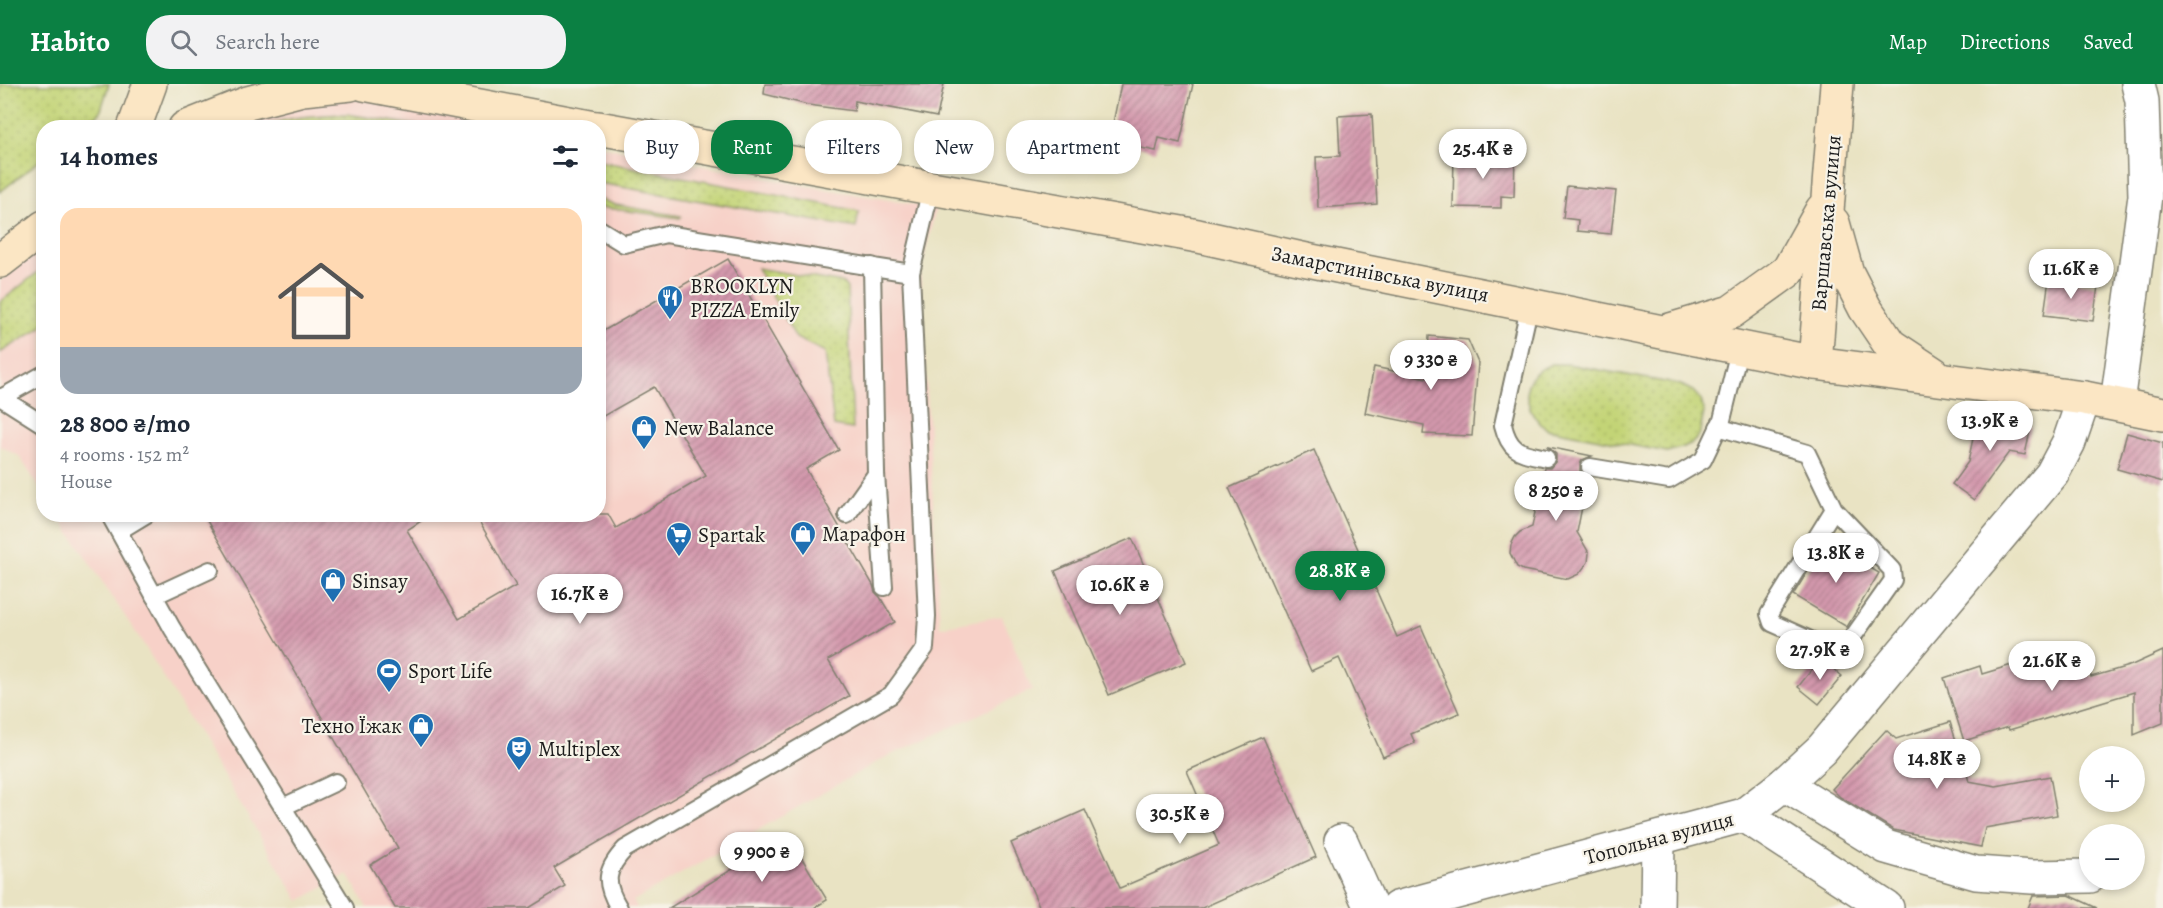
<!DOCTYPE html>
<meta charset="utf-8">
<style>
:root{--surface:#fff;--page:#f2f2f3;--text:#1f2937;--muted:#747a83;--line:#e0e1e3;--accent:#0b8043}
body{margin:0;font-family:Alegreya,serif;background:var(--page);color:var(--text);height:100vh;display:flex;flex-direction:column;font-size:22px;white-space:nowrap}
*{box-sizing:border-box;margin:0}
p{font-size:20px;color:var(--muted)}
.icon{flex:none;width:33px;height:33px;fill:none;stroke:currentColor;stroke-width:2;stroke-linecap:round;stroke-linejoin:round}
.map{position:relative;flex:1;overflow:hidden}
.side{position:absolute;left:36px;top:36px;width:570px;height:402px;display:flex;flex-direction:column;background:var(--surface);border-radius:24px;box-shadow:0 3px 9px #0003}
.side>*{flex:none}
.top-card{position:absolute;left:624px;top:36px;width:570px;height:54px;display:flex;gap:12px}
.controls{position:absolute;left:2079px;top:662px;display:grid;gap:12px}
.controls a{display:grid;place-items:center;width:66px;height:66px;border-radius:50%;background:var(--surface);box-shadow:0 3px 9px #0003;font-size:30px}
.price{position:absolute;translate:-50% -51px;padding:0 14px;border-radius:21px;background:#fff;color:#222;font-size:20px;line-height:39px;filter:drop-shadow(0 2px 3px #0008)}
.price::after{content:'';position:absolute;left:50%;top:36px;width:18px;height:14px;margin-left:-9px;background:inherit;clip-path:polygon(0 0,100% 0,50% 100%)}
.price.on{background:var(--accent);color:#fff}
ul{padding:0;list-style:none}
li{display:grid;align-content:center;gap:12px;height:318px;padding:0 24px}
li+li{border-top:2px solid var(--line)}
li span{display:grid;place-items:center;height:186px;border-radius:18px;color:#555}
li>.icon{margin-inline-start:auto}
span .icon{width:108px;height:108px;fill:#fffc;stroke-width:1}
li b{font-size:26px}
h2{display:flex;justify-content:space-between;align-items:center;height:72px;padding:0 24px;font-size:26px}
.chip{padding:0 21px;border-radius:24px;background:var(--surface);box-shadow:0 3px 9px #0003;font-size:21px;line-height:54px}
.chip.on{background:var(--accent);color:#fff}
header{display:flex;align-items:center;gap:36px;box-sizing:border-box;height:84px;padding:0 30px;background:var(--accent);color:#fff}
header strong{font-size:28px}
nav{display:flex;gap:33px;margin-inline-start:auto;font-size:21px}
.search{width:420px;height:54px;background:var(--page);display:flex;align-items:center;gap:15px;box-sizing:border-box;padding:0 21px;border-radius:24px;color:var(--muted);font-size:22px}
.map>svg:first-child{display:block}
.built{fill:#f7d1c8}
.grass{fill:url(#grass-dots);stroke:#707849;stroke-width:1.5}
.building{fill:url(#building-hatch)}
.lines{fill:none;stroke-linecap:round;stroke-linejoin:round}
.lane-casing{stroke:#828070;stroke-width:20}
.street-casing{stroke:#828070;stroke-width:36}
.secondary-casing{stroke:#828070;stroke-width:36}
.lane{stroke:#fff;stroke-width:16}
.street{stroke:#fff;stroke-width:33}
.secondary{stroke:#fbe6c4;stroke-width:33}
.labels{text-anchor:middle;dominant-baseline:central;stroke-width:4.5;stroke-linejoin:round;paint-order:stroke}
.street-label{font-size:21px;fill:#1c1c1c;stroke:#f7f3e8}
.poi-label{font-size:21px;fill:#1c1c1c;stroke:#f7f3e8;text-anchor:start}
</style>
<header>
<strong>Habito</strong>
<div class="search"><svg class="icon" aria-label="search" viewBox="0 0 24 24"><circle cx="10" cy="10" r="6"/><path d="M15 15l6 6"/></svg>Search here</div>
<nav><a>Map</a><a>Directions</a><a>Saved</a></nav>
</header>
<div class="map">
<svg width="2163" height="824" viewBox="0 0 2163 824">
<defs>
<pattern id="grass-dots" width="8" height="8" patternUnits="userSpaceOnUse" patternTransform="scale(1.5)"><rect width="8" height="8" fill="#c3d476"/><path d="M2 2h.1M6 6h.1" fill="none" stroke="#a7b566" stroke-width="1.8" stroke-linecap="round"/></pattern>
<pattern id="building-hatch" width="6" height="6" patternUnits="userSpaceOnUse" patternTransform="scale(1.5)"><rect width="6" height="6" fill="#d499ad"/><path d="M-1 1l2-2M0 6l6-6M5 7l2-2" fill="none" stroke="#ab7c8c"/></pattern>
</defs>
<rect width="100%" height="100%" fill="#f7f3e8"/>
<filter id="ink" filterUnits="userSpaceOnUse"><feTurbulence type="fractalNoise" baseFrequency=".0167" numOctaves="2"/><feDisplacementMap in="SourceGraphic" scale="12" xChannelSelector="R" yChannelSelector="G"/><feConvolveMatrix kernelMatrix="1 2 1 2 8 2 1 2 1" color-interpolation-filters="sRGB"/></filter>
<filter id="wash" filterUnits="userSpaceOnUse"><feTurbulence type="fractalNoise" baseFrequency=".008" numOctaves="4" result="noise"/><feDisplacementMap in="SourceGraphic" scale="24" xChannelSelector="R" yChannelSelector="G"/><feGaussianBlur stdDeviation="1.35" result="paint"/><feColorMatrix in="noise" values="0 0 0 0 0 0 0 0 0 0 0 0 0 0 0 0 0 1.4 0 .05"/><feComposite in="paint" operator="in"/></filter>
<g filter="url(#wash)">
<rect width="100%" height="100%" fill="#e9e3c3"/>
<!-- built -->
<g class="built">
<path d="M350 13 504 43 220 44 282 23Z"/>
<path d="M599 62 806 102 936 124 920 190 940 543 1002 532 1032 606 884 674 633 817 637 824H367L348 790 299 817 146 564 58 431 598 430Z"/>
<path d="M43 161V409L19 372 0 362V197Z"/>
</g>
<!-- grass -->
<g class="grass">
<path d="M0 0H109L100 29 82 43 44 44 43 74 0 108Z"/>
<path d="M347 30 426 43H263C289 32 319 31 347 30Z"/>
<path d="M599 77 859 127 856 144 599 99Z"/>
<path d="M599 115 616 121 681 132 680 134 599 123Z"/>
<path d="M43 184V242L0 269V218Z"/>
<path d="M757 184 843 199 847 204 853 345 834 342 825 268 796 254Z"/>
<path d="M1552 280H1567L1681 301 1693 307 1701 316 1704 328 1699 352 1692 359 1681 364 1667 368 1547 345C1529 332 1517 303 1538 287 1542 284 1548 282 1552 280Z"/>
</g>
<g id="blocks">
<!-- building -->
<g class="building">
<path d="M765 0H944L937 33 855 17 854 27 808 21 764 10Z"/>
<path d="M1121 0H1193L1180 59 1159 54 1156 67 1127 61 1130 48 1112 44Z"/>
<path d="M1372 30 1377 120 1318 124 1316 73 1340 72 1338 32Z"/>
<path d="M1454 70 1515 71 1514 113 1501 112V124L1453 123Z"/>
<path d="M1567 102 1616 107 1611 150 1577 147 1578 136 1563 134Z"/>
<path d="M728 175 839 366 806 385 873 501 875 508 880 513 895 538 828 576 849 612 554 784 565 802 529 824H395L370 781 398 764 203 430H432L407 446 459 535 516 502 475 430H608L616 444 706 392 654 303 598 335V250Z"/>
<path d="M2049 195 2098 202 2093 237 2044 231Z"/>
<path d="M1429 252 1468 256 1478 279 1472 352 1423 350 1424 341 1365 329 1374 283 1427 294Z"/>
<path d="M1978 331 2031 342 2025 371 2009 368 1974 416 1952 400 1968 378Z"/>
<path d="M2127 349 2163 359V398L2117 385Z"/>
<path d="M1548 363 1592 372 1582 376 1580 381V387L1588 393 1577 448 1589 469 1588 478 1579 490 1568 495 1523 486 1517 483 1510 469 1511 461 1515 453 1520 448 1532 443 1544 384H1550L1556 377V370Z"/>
<path d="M1314 366 1397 553 1421 542 1459 629 1411 650 1415 659 1383 673 1339 574 1311 587 1229 404Z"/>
<path d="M1132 454 1186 578 1109 611 1055 487Z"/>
<path d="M1826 458 1879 489 1847 543 1793 511Z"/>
<path d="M2081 560 2091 593 2132 581 2163 567V639L2134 651V608L2009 646 2008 643 1964 657 1944 594 1980 582 1982 590Z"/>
<path d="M1821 574 1842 592 1819 620 1798 603Z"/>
<path d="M1950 638 1969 697 1996 702 2050 692 2057 731 1985 744 1981 763 1894 746 1840 713 1832 705 1886 646 1896 655Z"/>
<path d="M1263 653 1316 773 1202 824H1040L1011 759 1085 726 1120 804 1219 761 1187 687Z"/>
<path d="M788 751 827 816 814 824H669Z"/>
<path d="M2069 811 2097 824H2028L2033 812Z"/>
</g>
</g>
</g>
<g filter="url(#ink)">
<use href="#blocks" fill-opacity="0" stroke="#828070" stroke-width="1.5"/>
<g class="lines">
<defs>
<g id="lane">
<path d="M598 144 624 160 666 150 911 189"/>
<path d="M872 182 876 390 884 503"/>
<path d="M1530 220 1503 341C1510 369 1520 368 1546 374"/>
<path d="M0 313 44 341"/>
<path d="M1 314 44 290"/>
<path d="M1718 343 1807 369 1834 425 1892 486 1893 496 1845 564 1835 567 1772 539 1769 530 1834 425"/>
<path d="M1590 383 1669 396 1703 376 1722 336 1740 262"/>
<path d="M109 430 172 544 345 824"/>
<path d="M847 431 876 390"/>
<path d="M119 447 147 430"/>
<path d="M154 512 210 486"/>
<path d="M283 723 336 698"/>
<path d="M619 824C604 799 605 786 625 765L891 611 925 564 927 532 911 189 931 104"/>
</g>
<g id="street">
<path d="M2117 319 2145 112 2142 17 2138 0"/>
<path d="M1784 700 1886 763 1976 789 2032 793 2090 792"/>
<path d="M1744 731 1887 824"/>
<path d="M1341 757 1371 824"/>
<path d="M1397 824 1744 731 1784 700 1822 665 2052 390 2069 358 2084 314"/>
<path d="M1657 824 1658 755"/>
</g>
<g id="secondary">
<path d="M364 0 595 44"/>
<path d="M134 44 150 0"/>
<path d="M185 44 248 19 302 5 351 0"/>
<path d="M598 44 1198 152 1307 176 1815 279 2084 314 2163 330"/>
<path d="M1833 139 1847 189 1865 224 1890 261 1934 290"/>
<path d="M0 177 44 143"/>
<path d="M1670 246 1731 228 1788 187 1822 126"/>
<path d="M1815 279 1837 0"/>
</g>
</defs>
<!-- lane casing -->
<use href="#lane" class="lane-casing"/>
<!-- street casing -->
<use href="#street" class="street-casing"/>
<!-- secondary casing -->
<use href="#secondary" class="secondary-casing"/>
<!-- lane -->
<use href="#lane" class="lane"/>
<!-- street -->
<use href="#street" class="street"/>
<!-- secondary -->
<use href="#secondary" class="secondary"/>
</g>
</g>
<!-- icons -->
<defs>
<symbol id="restaurant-pin" viewBox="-11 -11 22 30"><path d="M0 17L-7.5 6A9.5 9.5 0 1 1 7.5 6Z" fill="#1f6fb2" stroke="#f7f3e8"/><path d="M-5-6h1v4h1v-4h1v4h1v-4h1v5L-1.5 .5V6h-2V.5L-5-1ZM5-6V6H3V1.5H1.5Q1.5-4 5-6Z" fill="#fff"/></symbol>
<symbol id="shop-pin" viewBox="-11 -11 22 30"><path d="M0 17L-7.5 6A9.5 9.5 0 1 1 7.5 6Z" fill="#1f6fb2" stroke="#f7f3e8"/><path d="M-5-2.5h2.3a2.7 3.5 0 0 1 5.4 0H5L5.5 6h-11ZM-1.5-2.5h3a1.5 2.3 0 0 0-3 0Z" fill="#fff"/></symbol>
<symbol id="supermarket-pin" viewBox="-11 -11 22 30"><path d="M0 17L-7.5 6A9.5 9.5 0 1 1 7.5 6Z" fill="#1f6fb2" stroke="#f7f3e8"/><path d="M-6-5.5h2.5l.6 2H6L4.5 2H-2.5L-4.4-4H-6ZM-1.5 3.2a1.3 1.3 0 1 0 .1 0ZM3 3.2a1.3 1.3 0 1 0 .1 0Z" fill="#fff"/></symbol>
<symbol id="stadium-pin" viewBox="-11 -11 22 30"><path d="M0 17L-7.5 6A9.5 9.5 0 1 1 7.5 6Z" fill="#1f6fb2" stroke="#f7f3e8"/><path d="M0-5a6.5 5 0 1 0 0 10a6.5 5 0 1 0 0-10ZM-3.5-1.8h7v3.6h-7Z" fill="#fff"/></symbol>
<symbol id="theatre-pin" viewBox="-11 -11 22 30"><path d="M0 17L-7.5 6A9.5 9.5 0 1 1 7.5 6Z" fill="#1f6fb2" stroke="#f7f3e8"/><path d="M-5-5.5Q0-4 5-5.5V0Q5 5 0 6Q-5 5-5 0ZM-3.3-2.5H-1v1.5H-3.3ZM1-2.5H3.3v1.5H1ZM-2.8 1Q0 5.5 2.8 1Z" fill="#fff"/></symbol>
</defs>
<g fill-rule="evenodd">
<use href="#restaurant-pin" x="655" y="199" width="30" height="40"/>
<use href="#shop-pin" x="629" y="329" width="30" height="40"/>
<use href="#shop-pin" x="788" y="435" width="30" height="40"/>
<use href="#supermarket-pin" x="664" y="436" width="30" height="40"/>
<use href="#shop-pin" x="318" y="482" width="30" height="40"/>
<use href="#stadium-pin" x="374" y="572" width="30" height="40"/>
<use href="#shop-pin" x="406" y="627" width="30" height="40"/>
<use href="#theatre-pin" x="504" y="650" width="30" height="40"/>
</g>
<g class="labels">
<!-- street labels -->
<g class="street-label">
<text transform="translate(1826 139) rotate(-85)">Варшавська вулиця</text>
<text transform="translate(1380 190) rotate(11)">Замарстинівська вулиця</text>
<text transform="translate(1659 754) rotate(-15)">Топольна вулиця</text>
</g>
<!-- poi labels -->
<g class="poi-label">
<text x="690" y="202">BROOKLYN<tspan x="690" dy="24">PIZZA Emily</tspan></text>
<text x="664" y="344">New Balance</text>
<text x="822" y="450">Марафон</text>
<text x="698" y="451">Spartak</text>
<text x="352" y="497">Sinsay</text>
<text x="408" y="587">Sport Life</text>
<text x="402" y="642" text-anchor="end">Техно Їжак</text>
<text x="538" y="665">Multiplex</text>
</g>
</g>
</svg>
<div class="controls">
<a>+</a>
<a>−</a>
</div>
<b class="price" style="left:1483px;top:96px">25.4K ₴</b>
<b class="price" style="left:2071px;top:216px">11.6K ₴</b>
<b class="price" style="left:1431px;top:307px">9 330 ₴</b>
<b class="price" style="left:1990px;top:368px">13.9K ₴</b>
<b class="price" style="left:1556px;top:438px">8 250 ₴</b>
<b class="price" style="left:1836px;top:500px">13.8K ₴</b>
<b class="price on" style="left:1340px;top:518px">28.8K ₴</b>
<b class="price" style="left:1120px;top:532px">10.6K ₴</b>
<b class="price" style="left:580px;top:541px">16.7K ₴</b>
<b class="price" style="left:1820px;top:597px">27.9K ₴</b>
<b class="price" style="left:2052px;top:608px">21.6K ₴</b>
<b class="price" style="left:1937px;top:706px">14.8K ₴</b>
<b class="price" style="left:1180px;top:761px">30.5K ₴</b>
<b class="price" style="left:762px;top:799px">9 900 ₴</b>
<div class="top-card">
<a class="chip">Buy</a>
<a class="chip on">Rent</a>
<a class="chip">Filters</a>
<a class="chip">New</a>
<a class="chip">Apartment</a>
</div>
<section class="side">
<h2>14 homes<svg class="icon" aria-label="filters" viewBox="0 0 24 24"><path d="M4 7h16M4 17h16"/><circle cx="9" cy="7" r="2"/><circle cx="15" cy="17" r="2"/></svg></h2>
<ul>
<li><span style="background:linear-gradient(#ffd9b3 75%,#9aa5b1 0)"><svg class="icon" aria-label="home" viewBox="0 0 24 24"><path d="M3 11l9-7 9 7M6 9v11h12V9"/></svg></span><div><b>28 800 ₴/mo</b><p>4 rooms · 152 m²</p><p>House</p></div></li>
</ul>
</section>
</div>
